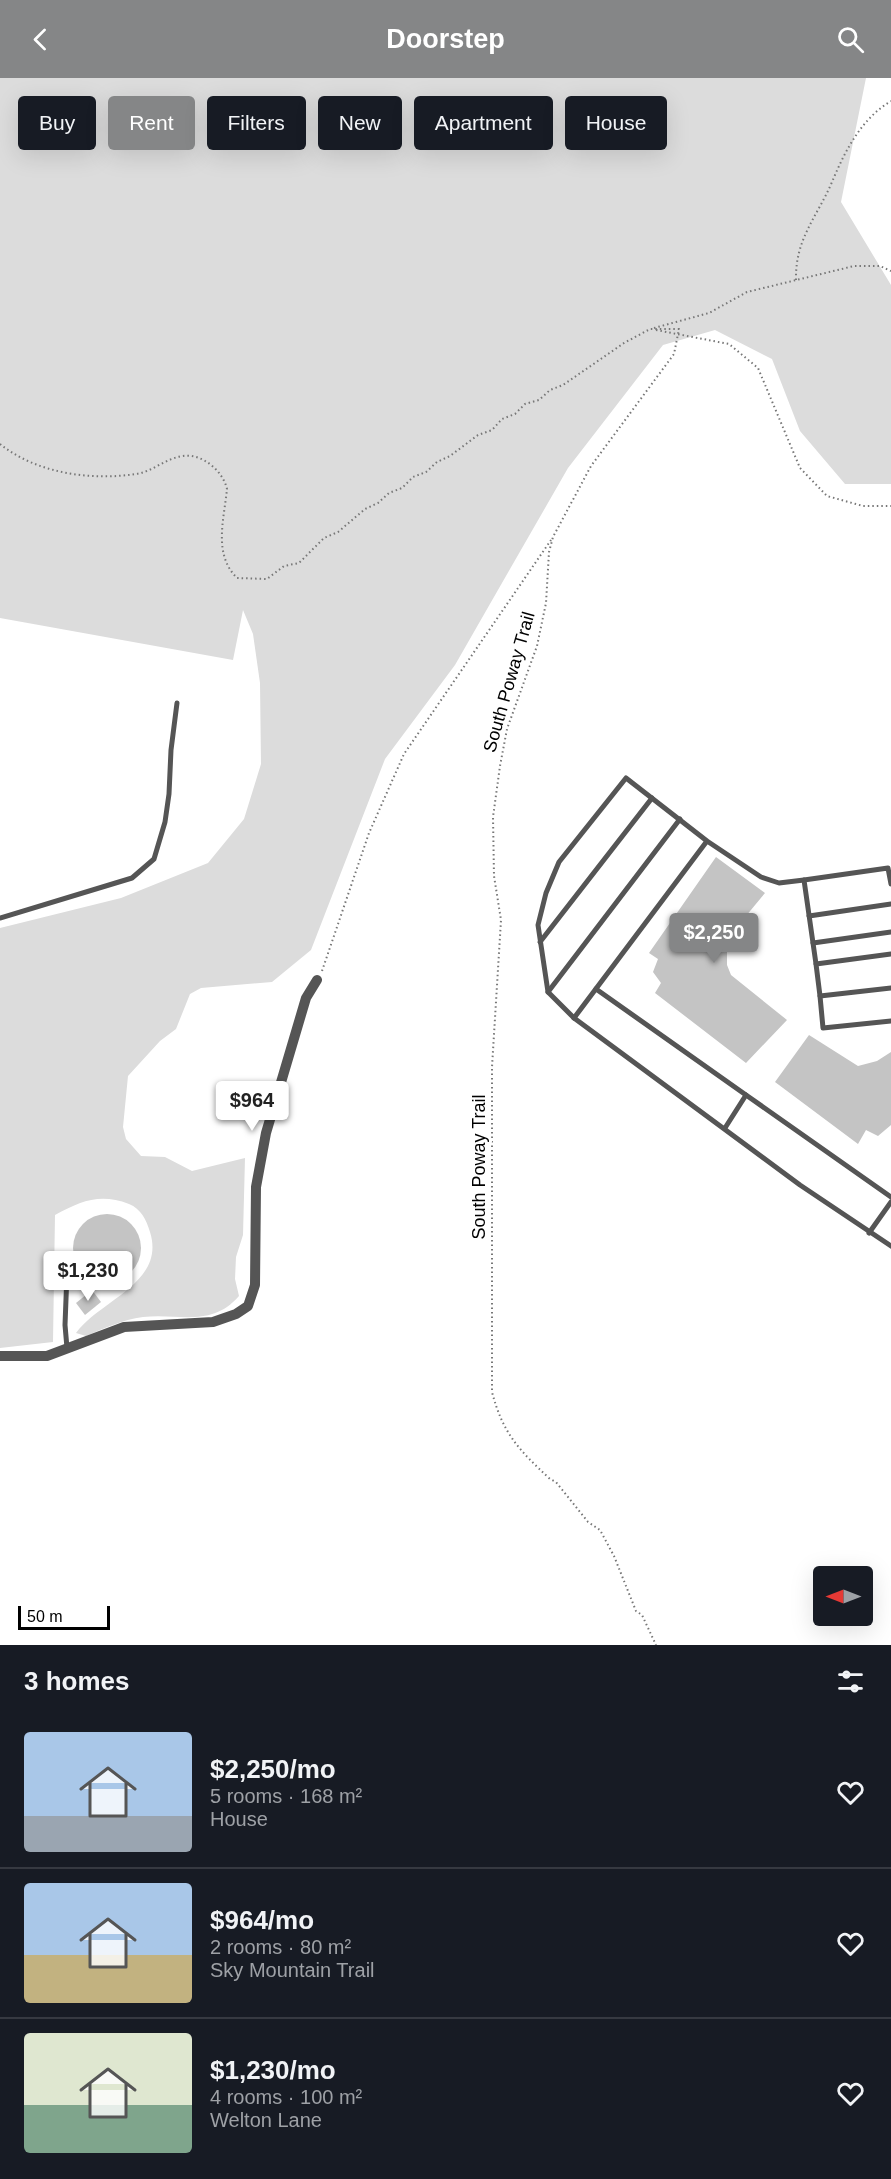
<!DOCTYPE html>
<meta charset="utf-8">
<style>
:root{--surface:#171b24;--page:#242831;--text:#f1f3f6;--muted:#9ea1a6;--line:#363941;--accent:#858687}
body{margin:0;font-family:Arial,sans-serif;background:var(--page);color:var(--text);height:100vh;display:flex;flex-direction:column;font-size:22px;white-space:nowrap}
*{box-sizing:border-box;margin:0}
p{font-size:20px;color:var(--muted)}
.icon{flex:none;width:33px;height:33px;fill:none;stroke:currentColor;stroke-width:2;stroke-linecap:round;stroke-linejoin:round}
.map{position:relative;height:1567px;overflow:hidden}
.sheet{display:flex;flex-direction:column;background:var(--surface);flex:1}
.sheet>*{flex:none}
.top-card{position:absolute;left:18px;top:18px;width:855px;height:54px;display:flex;gap:12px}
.needle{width:39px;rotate:270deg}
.tools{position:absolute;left:813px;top:1488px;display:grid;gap:12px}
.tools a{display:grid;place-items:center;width:60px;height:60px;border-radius:6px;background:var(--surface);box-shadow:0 6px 24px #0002;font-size:30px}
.scale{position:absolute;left:18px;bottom:15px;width:92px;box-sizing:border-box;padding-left:6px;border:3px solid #000;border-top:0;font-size:16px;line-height:21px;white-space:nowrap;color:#000;-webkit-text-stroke:4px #fff;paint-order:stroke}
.price{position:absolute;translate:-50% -51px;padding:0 14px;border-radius:6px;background:#fff;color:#222;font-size:20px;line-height:39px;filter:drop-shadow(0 2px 3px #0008)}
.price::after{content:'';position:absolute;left:50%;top:36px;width:18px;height:14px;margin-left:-9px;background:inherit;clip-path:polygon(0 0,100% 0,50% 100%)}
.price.selected{background:var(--accent);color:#fff}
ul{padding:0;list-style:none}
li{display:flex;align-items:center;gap:18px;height:150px;padding:0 24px}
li+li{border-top:2px solid var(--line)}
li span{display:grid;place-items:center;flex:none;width:168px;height:120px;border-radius:6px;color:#555}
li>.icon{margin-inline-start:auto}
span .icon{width:72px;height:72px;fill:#fffc;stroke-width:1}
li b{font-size:26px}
h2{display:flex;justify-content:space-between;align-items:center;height:72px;padding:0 24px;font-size:26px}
.chip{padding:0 21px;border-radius:6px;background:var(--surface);box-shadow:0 6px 24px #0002;font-size:21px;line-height:54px}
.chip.selected{background:var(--accent);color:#fff}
header{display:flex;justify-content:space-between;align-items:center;height:78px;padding:0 24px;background:var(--accent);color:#fff;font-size:27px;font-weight:700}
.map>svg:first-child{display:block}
.green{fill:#dcdcdc}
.building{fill:#c4c4c4}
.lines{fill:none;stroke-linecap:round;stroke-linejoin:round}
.path{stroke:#777;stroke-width:2;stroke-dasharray:1.5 3;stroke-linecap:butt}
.lane{stroke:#555;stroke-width:5}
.street{stroke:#555;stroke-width:10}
.labels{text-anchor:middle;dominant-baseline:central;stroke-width:6;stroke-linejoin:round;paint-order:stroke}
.street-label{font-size:18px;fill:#000;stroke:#fff}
</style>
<header><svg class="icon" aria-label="back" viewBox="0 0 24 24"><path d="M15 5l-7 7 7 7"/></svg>Doorstep<svg class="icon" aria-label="search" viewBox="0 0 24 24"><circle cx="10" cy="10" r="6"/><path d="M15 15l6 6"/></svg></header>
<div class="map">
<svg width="891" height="1567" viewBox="0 0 891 1567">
<rect width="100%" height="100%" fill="#fff"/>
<!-- green -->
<path class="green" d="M0 0H866L841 124 891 207V406H845L800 353 772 281 715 252 663 267 568 390 455 587 385 681 311 872 272 904 201 910 190 916 176 951 160 963 128 998 123 1049 126 1061 141 1078 165 1079 192 1093 245 1080 243 1157 236 1179 235 1201 239 1218C211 1250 180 1235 143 1239 122 1242 105 1250 86 1258L76 1255C100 1222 166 1205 150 1154 146 1141 141 1131 129 1126 100 1115 81 1123 55 1137L53 1264 0 1270V850L121 820 208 785 244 741 261 686 260 605 253 556 243 532 233 582 0 540Z"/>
<!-- building -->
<g class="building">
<path d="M716 779 765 815 731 856 727 868V887L731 897 787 942 746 985 655 915 661 905 653 894 658 881 649 875Z"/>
<path d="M809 957 858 988 877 983 891 974V1047L878 1058 866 1052 858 1066 775 1004Z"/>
<circle cx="107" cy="1170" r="34"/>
<path d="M92 1212 101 1224 85 1237 76 1225Z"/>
</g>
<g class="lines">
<!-- path -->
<g class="path">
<path d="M796 202C795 161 817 139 832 104 845 73 861 41 891 23"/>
<path d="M654 250 709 235 747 214 854 188H880L891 193"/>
<path d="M656 252 729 266 758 290 800 390 827 418 863 428H891"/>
<path d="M0 366C36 395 90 403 136 396 152 394 166 380 183 378 202 375 223 393 227 411 224 442 213 476 237 500L267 501 284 488 299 485 324 460 338 454 365 431 378 425 389 415 402 410 413 399 426 394 437 384 450 378 478 357 492 352 502 341 515 336 525 326 539 322 550 312 563 307 624 265 650 251H679L674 276 591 388 553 459 549 474 546 525 537 568 507 651 500 688 493 739 494 798 501 842 492 989V1314C503 1356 519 1372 550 1401L556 1404 588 1444 600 1452 614 1478 636 1533 642 1537 656 1567"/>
<path d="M322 893 369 755 404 676 551 462"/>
</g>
<!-- lane -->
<g class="lane">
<path d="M707 763 626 700 559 784 546 815 538 847 548 914 574 940 707 763 761 799 779 805 804 802"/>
<path d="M809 838 891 826"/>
<path d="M0 840 132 800 154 781 165 744 169 716 171 672 177 625"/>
<path d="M540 864 652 720"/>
<path d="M813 865 891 854"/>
<path d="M816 886 804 802 888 790 891 806"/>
<path d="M891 910 820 918 823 950 891 943"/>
<path d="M596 911 746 1017"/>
<path d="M548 914 680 741"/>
<path d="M820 918 816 886 891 876"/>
<path d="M574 940 800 1107 891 1168"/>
<path d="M725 1050 746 1017 891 1119"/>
<path d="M869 1155 891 1124"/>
<path d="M67 1195 65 1247 67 1270"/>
</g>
<!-- street -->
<path class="street" d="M0 1278H47L124 1249 213 1244 236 1236 248 1228 255 1207 256 1109 266 1055 306 920 317 902"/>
</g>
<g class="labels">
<!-- street labels -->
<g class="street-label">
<text transform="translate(509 604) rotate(-74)">South Poway Trail</text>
<text transform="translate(479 1089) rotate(-90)">South Poway Trail</text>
</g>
</g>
</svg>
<div class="tools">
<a><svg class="needle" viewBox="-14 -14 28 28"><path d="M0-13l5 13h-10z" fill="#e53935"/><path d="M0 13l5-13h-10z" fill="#9ea1a6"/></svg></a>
</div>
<div class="scale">50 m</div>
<b class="price selected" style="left:714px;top:886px">$2,250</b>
<b class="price" style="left:252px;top:1054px">$964</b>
<b class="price" style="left:88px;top:1224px">$1,230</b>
<div class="top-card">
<a class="chip">Buy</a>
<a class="chip selected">Rent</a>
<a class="chip">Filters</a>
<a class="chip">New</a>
<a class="chip">Apartment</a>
<a class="chip">House</a>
</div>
</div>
<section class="sheet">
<h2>3 homes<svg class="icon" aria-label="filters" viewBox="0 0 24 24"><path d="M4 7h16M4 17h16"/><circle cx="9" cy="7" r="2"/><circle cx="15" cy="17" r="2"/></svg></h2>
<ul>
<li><span style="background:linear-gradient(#a9c7e8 70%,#9aa5b1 0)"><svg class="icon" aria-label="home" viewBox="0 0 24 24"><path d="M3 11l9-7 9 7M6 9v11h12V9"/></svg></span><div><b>$2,250/mo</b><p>5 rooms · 168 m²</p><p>House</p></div><svg class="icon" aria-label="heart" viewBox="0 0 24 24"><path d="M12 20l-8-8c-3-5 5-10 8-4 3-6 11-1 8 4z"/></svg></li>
<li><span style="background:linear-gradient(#a9c7e8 60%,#c2b280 0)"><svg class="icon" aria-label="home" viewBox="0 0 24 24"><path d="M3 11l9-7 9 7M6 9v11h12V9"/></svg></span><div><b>$964/mo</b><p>2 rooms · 80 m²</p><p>Sky Mountain Trail</p></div><svg class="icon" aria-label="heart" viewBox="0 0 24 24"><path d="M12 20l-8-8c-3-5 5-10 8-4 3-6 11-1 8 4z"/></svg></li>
<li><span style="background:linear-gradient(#dfe7d0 60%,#7fa58c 0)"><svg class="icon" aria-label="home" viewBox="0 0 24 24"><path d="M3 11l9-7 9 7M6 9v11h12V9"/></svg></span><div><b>$1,230/mo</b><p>4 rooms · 100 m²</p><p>Welton Lane</p></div><svg class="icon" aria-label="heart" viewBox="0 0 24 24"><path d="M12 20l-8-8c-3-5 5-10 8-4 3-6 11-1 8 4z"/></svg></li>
</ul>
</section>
